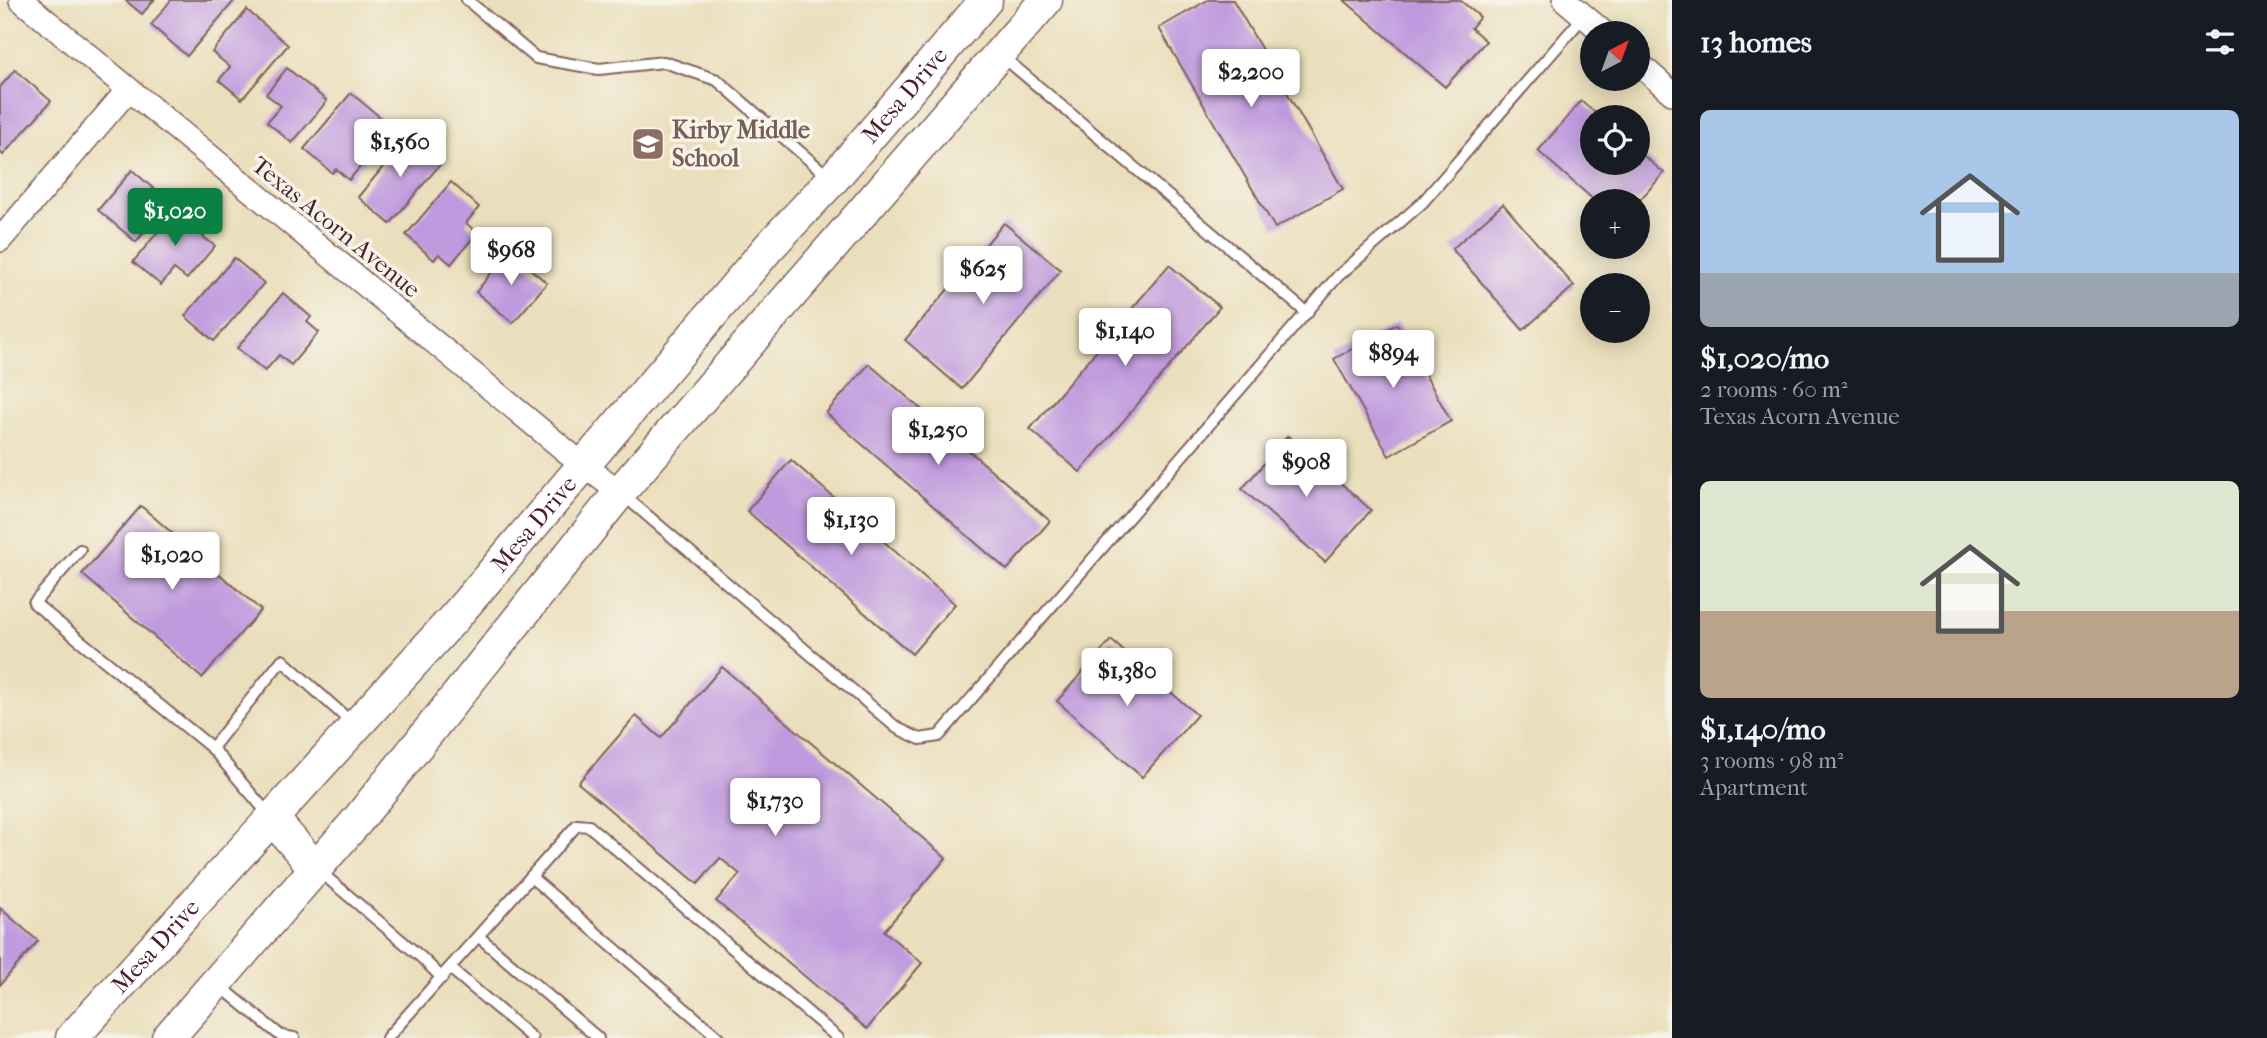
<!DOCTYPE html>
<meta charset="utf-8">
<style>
:root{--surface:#171b24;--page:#242831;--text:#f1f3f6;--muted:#9ea1a6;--accent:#0b8043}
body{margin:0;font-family:"IM FELL French Canon",serif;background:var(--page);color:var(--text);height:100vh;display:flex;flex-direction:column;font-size:26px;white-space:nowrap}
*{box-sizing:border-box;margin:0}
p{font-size:23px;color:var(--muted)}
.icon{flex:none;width:38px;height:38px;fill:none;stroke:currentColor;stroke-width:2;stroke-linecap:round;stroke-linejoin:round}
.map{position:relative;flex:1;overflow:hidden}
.drawer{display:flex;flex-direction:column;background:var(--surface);width:595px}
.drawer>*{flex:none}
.needle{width:46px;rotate:41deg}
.controls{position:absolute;left:1580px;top:21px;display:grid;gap:14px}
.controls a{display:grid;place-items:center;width:70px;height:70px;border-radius:50%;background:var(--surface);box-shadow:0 4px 18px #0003;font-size:35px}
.price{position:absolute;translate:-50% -60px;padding:0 16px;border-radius:7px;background:#fff;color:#222;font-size:23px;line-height:46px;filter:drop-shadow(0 2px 4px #0008)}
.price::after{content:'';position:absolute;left:50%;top:42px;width:21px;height:16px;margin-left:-10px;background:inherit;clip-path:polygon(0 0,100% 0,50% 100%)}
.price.on{background:var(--accent);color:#fff}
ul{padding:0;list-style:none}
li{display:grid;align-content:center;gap:14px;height:371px;padding:0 28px}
li span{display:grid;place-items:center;height:217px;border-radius:10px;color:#555}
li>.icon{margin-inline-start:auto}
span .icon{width:126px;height:126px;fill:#fffc;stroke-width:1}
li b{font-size:30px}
h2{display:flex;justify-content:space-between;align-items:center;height:84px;padding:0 28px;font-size:30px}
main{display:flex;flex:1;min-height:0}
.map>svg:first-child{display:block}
.building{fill:#bf9ade}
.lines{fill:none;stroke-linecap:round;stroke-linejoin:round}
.lane-casing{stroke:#82625e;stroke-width:14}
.street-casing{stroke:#82625e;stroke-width:26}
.secondary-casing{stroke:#82625e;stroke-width:35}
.lane{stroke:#fff;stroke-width:10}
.street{stroke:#fff;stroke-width:23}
.secondary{stroke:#fff;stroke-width:32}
.labels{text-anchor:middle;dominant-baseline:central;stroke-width:7;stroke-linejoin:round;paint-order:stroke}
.street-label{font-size:24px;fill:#4a1f2b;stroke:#f7f3e8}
.education-label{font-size:24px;font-weight:bold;fill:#785e54;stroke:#f7f3e8;text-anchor:start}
</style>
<main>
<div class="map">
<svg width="1672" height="1038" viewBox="0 0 1672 1038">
<rect width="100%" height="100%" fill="#f7f3e8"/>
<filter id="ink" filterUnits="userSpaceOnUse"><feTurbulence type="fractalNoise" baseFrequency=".0143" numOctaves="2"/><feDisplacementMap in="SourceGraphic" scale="14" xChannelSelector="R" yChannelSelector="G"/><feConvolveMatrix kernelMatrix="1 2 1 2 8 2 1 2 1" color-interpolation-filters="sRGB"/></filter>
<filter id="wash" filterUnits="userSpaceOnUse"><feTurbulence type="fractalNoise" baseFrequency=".00686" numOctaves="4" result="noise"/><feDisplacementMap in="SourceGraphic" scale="28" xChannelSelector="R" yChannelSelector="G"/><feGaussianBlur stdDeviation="1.57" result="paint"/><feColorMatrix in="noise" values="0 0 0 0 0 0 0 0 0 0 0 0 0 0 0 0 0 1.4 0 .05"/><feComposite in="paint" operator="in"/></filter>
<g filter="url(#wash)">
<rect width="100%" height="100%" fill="#eadfbc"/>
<g id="blocks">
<!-- building -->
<g class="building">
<path d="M125 0H154L142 14Z"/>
<path d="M171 0H235L187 56 151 25Z"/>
<path d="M1208 0H1233L1343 189 1275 228 1159 28Z"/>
<path d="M1344 0H1460L1480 17 1471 28 1486 41 1445 87Z"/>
<path d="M247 10 288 45 242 99 219 80 230 67 212 52Z"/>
<path d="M287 68 327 101 292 143 267 122 281 106 266 94Z"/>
<path d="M15 70 51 101 3 155 0 152V87Z"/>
<path d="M351 93 380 117 364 135 377 147 349 180 336 169 332 173 304 149Z"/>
<path d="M1581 101 1600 117H1592V163H1638V151L1664 173 1639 201H1595L1538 151Z"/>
<path d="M411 134 443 161 390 224 358 197Z"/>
<path d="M132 170 169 202 136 242 98 210Z"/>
<path d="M451 182 479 207 466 223 477 233 451 264 439 254 434 260 406 235Z"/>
<path d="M1503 204 1574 286 1523 330 1452 249Z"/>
<path d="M178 207 207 231 203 237 215 246 187 279 174 269 161 285 133 262Z"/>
<path d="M1004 223 1061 270 962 389 905 340Z"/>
<path d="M509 251 547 283 513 323 476 292Z"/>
<path d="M234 258 264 283 214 341 185 316Z"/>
<path d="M1169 265 1220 307 1080 472 1030 429Z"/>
<path d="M283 293 311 317 307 322 319 332 291 365 279 355 265 371 237 348Z"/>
<path d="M1397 324 1451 421 1389 456 1334 359Z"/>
<path d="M869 364 1050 521 1007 570 826 413Z"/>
<path d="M1288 436 1371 510 1325 562 1242 489Z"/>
<path d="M791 460 955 604 912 654 747 511Z"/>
<path d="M141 506 261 610 202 678 82 574Z"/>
<path d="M1111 640 1197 715 1142 777 1057 701Z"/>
<path d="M722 667 946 858 884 931 922 963 867 1029 716 901 740 874 720 858 698 884 578 783 636 716 661 738Z"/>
<path d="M0 908 38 941 0 985Z"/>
</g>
</g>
</g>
<g filter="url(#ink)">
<use href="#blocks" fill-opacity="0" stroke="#82625e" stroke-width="2"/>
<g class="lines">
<defs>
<g id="lane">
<path d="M467 0 536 58 599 69 664 62 717 80 829 177"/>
<path d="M1002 56 1307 313"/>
<path d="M622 494 897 728 920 739 939 736 1338 276 1422 203 1584 16"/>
<path d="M80 550 34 603 212 748 270 816"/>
<path d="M212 748 282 660 353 724"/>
<path d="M318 870 422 958 442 978"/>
<path d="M531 877 719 1038"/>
<path d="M478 936 598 1038"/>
<path d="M450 968 532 1038"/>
<path d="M219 985 281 1036 294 1038"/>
<path d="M387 1038 577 825 589 826 838 1038"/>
</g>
<g id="street">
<path d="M21 0 583 465 620 492"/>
<path d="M1565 0 1604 33"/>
<path d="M1638 63 1672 93"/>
<path d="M0 240 128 90"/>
</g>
<g id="secondary">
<path d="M272 818 316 869"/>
<path id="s1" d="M72 1038 454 618 769 247 832 180 986 0"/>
<path d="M168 1038 357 821 620 492 1046 0"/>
</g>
</defs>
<!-- lane casing -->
<use href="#lane" class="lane-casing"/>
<!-- street casing -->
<use href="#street" class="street-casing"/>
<!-- secondary casing -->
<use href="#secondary" class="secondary-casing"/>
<!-- lane -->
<use href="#lane" class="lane"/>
<!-- street -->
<use href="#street" class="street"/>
<!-- secondary -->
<use href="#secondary" class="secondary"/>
</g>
</g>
<!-- icons -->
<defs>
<symbol id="school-square" viewBox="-11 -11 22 22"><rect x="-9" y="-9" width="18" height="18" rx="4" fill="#8d6e63" stroke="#f7f3e8"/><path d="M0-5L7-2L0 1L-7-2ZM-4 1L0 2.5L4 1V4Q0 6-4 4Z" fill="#fff"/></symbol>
</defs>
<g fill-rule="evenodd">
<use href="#school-square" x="629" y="125" width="38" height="38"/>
</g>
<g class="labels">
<!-- street labels -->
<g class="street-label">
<text stroke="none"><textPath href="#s1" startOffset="1258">Mesa Drive</textPath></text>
<text transform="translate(336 227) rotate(39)">Texas Acorn Avenue</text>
<text stroke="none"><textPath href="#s1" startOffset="691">Mesa Drive</textPath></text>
<text stroke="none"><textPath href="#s1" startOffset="124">Mesa Drive</textPath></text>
</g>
<!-- education labels -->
<g class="education-label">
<text x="672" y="130">Kirby Middle<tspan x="672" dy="28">School</tspan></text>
</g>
</g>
</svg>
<div class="controls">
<a><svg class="needle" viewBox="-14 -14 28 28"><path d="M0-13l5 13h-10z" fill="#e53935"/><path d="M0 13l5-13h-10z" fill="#9ea1a6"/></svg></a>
<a><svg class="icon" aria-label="locate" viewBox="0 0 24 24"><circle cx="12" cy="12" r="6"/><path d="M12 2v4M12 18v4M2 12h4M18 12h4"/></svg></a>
<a>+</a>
<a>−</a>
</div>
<b class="price" style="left:1251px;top:109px">$2,200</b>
<b class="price" style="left:400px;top:179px">$1,560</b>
<b class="price on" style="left:175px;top:248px">$1,020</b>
<b class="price" style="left:511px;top:287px">$968</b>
<b class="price" style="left:983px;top:306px">$625</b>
<b class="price" style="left:1125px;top:368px">$1,140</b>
<b class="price" style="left:1393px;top:390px">$894</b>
<b class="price" style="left:938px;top:467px">$1,250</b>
<b class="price" style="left:1306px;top:499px">$908</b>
<b class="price" style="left:851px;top:557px">$1,130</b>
<b class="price" style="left:172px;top:592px">$1,020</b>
<b class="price" style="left:1127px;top:708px">$1,380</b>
<b class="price" style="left:775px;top:838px">$1,730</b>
</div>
<section class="drawer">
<h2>13 homes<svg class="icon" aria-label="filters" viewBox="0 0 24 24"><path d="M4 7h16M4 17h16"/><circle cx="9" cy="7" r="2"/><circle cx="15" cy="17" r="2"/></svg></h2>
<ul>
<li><span style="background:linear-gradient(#a9c7e8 75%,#9aa5b1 0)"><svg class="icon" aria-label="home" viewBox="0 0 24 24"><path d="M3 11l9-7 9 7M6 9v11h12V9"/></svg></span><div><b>$1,020/mo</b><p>2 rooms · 60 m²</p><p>Texas Acorn Avenue</p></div></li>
<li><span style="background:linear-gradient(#dfe7d0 60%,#b9a48a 0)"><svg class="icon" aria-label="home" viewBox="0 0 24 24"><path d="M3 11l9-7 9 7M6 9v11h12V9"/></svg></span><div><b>$1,140/mo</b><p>3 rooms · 98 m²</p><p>Apartment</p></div></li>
</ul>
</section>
</main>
